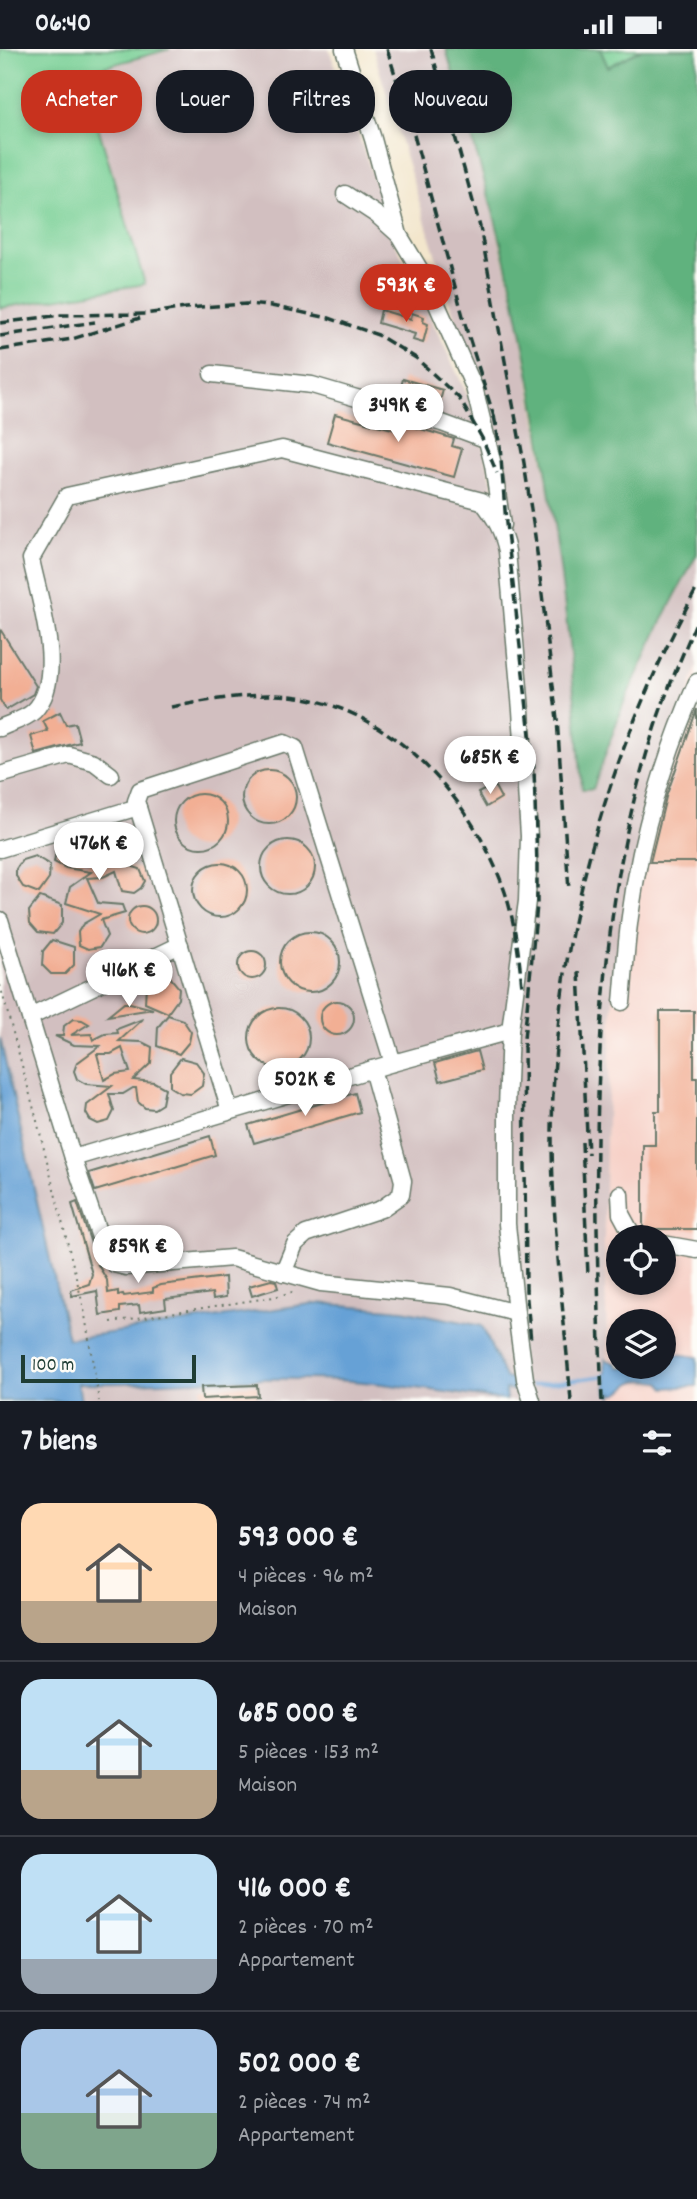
<!DOCTYPE html>
<html lang="fr">
<meta charset="utf-8">
<style>
:root{--surface:#171b24;--page:#242831;--text:#f1f3f6;--muted:#9ea1a6;--line:#363941;--accent:#c8321e}
body{margin:0;font-family:Dekko,sans-serif;background:var(--page);color:var(--text);height:100vh;display:flex;flex-direction:column;font-size:26px;white-space:nowrap}
*{box-sizing:border-box;margin:0}
p{font-size:23px;color:var(--muted)}
.icon{flex:none;width:38px;height:38px;fill:none;stroke:currentColor;stroke-width:2;stroke-linecap:round;stroke-linejoin:round}
.map{position:relative;height:1352px;overflow:hidden}
.drawer{display:flex;flex-direction:column;background:var(--surface);flex:1}
.drawer>*{flex:none}
.banner{position:absolute;left:21px;top:21px;width:656px;height:63px;display:flex;gap:14px}
.buttons{position:absolute;left:606px;top:1176px;display:grid;gap:14px}
.buttons a{display:grid;place-items:center;width:70px;height:70px;border-radius:50%;background:var(--surface);box-shadow:0 4px 10px #0003;font-size:35px}
.scale{position:absolute;left:21px;bottom:18px;width:175px;box-sizing:border-box;padding-left:7px;border:4px solid #1f3d34;border-top:0;font-size:19px;line-height:24px;white-space:nowrap;color:#1f3d34;-webkit-text-stroke:5px #fdfcf7;paint-order:stroke}
.price{position:absolute;translate:-50% -60px;padding:0 16px;border-radius:24px;background:#fff;color:#222;font-size:23px;line-height:46px;filter:drop-shadow(0 2px 4px #0008)}
.price::after{content:'';position:absolute;left:50%;top:42px;width:21px;height:16px;margin-left:-10px;background:inherit;clip-path:polygon(0 0,100% 0,50% 100%)}
.price.selected{background:var(--accent);color:#fff}
ul{padding:0;list-style:none}
li{display:flex;align-items:center;gap:21px;height:175px;padding:0 21px}
li+li{border-top:2px solid var(--line)}
li span{display:grid;place-items:center;flex:none;width:196px;height:140px;border-radius:21px;color:#555}
li>.icon{margin-inline-start:auto}
span .icon{width:84px;height:84px;fill:#fffc;stroke-width:1}
li b{font-size:30px}
h2{display:flex;justify-content:space-between;align-items:center;height:84px;padding:0 21px;font-size:30px}
.pill{padding:0 24px;border-radius:28px;background:var(--surface);box-shadow:0 4px 10px #0003;font-size:24px;line-height:63px}
.pill.selected{background:var(--accent);color:#fff}
.status{display:flex;justify-content:space-between;align-items:center;height:49px;padding:0 35px;background:var(--surface);direction:ltr}
.status svg{height:19px;fill:currentColor}
.map>svg:first-child{display:block}
.built{fill:#f7d1c8;fill-rule:evenodd}
.industrial{fill:#d2bfc0}
.green{fill:#77cf94;stroke:#4b8664;stroke-width:2}
.forest{fill:#61b27e;stroke:#407859;stroke-width:2}
.water{fill:#66a1d6;stroke:#426f85;stroke-width:2}
.lines{fill:none;stroke-linecap:round;stroke-linejoin:round}
.stream{stroke:#66a1d6;stroke-width:3.5}
.building{fill:#f2af94;fill-rule:evenodd}
.minor-casing{stroke:#697869;stroke-width:19}
.path{stroke:#697869;stroke-width:2;stroke-dasharray:2 5;stroke-linecap:butt}
.minor{stroke:#fff;stroke-width:16}
.rail{stroke:#1f3d34;stroke-width:3.5;stroke-dasharray:10 5;stroke-linecap:butt}
</style>
<div class="status"><b>06:40</b><svg viewBox="0 0 49 12"><path d="M0 12V9h3v3zM5 12V6h3v6zM10 12V3h3v9zM15 12V0h3v12zM26 1h20v11H26zM47 4h2v5h-2z"/></svg></div>
<div class="map">
<svg width="697" height="1352" viewBox="0 0 697 1352">
<rect width="100%" height="100%" fill="#fdfcf7"/>
<filter id="ink" filterUnits="userSpaceOnUse"><feTurbulence type="fractalNoise" baseFrequency=".0143" numOctaves="2"/><feDisplacementMap in="SourceGraphic" scale="14" xChannelSelector="R" yChannelSelector="G"/><feConvolveMatrix kernelMatrix="1 2 1 2 8 2 1 2 1" color-interpolation-filters="sRGB"/></filter>
<filter id="wash" filterUnits="userSpaceOnUse"><feTurbulence type="fractalNoise" baseFrequency=".00686" numOctaves="4" result="noise"/><feDisplacementMap in="SourceGraphic" scale="28" xChannelSelector="R" yChannelSelector="G"/><feGaussianBlur stdDeviation="1.57" result="paint"/><feColorMatrix in="noise" values="0 0 0 0 0 0 0 0 0 0 0 0 0 0 0 0 0 1.4 0 .05"/><feComposite in="paint" operator="in"/></filter>
<g filter="url(#wash)">
<rect width="100%" height="100%" fill="#f3e6cc"/>
<!-- built -->
<path class="built" d="M697 617V1352H609L604 1197 606 1094 612 963 617 910 625 853ZM618 1188H663V1234H618ZM618 1272H663V1318H618Z"/>
<!-- industrial -->
<path class="industrial" d="M170 0H329L396 195 474 360 502 474 489 365 467 310 373 0H446L492 162 517 265 562 521 575 637 582 740H593L624 653 664 568 697 505V617L625 853 617 910 612 963 606 1094 604 1197 609 1352H81L0 989V259L144 235 82 24Z"/>
<!-- green -->
<g class="green">
<path d="M0 0H170L82 24 145 235 0 259Z"/>
<path d="M600 0H642L608 18Z"/>
</g>
<!-- forest -->
<path class="forest" d="M446 0H600L608 18 642 0H697V505L664 568 624 653 593 740H582C571 580 550 423 518 267 500 177 471 88 446 0Z"/>
<!-- water -->
<g class="water">
<path d="M0 989 68 1290 317 1254 403 1261 482 1277 505 1329 516 1331 518 1342 505 1340 506 1351C455 1345 403 1336 352 1332 261 1325 169 1336 78 1334L81 1352H0Z"/>
<path d="M663 1303 697 1308V1337L665 1339 660 1333C650 1332 638 1329 630 1335 624 1339 624 1343 615 1345L612 1343V1348L607 1344 605 1310 618 1315V1318H663Z"/>
</g>
<g class="lines">
<!-- stream -->
<path class="stream" d="M532 1336 611 1326"/>
</g>
<g id="blocks">
<!-- building -->
<g class="building">
<path d="M381 261 411 270 412 264 424 268 423 273 428 275 423 294 413 291 415 285 378 274Z"/>
<path d="M403 330 443 341 440 352H437L436 355 399 345Z"/>
<path d="M335 365 396 381 398 373 454 390 452 397 462 400 454 428 327 393Z"/>
<path d="M0 580 36 637 33 645 6 661 0 651Z"/>
<path d="M697 660V813H650L666 748Z"/>
<path d="M60 663 66 676 75 674 80 693 36 705 31 687 48 682 43 672Z"/>
<circle cx="269" cy="748" r="27"/>
<path d="M494 736 501 749 486 758 478 744Z"/>
<circle cx="201" cy="772" r="27"/>
<path d="M116 777 127 779 131 783 133 791 130 799 118 813 140 820 145 832 141 839 134 844 122 842 116 822 103 828 87 829 98 854 122 856 125 864 101 871 107 887 100 898 88 900 79 896 78 883 83 875 100 865 66 854 70 838 91 823 66 819 54 813 56 802 60 795 71 792 82 800 85 815 98 808 109 807 106 787 111 780Z"/>
<circle cx="288" cy="818" r="27"/>
<path d="M35 807 50 816 49 830 39 844 23 838 16 827V820L22 811Z"/>
<circle cx="220" cy="841" r="27"/>
<path d="M40 848 62 856V874L53 885 38 883 30 874 29 862Z"/>
<circle cx="142" cy="871" r="14"/>
<circle cx="310" cy="913" r="30"/>
<path d="M52 891 74 898V916L65 925H51L42 916 43 902Z"/>
<circle cx="252" cy="916" r="14"/>
<path d="M156 927 170 928 179 939 178 950 168 964 145 954 146 936Z"/>
<circle cx="337" cy="969" r="17"/>
<path d="M124 954H130L153 960 108 967Z"/>
<circle cx="279" cy="989" r="30"/>
<path d="M660 962H694V1029H697V1180H643V1096H655V1062H660Z"/>
<path d="M168 966 183 971 191 983 189 993 179 1005 157 997 158 978Z"/>
<path d="M73 970 82 971 89 975 71 986 91 985 93 991 105 985 118 984 117 980 143 970 119 992 142 993 152 998 151 1014 133 1031 154 1033 165 1039 162 1055 154 1060 145 1059 138 1053 136 1039H133L123 1045H109L114 1062 109 1072 98 1075 90 1071 86 1064 87 1056 112 1037 86 1035 77 1030 74 1022 77 1014 100 997 74 996 55 987H63L64 977ZM122 999 130 1023 115 1025 104 1031 97 1005H111Z"/>
<path d="M477 1002 482 1021 440 1032 435 1014Z"/>
<path d="M181 1009 196 1013 204 1024 202 1037 191 1045 180 1044 170 1038V1023Z"/>
<path d="M355 1044 360 1063 254 1094 248 1076Z"/>
<path d="M210 1087 215 1106 95 1142 89 1124Z"/>
<path d="M77 1153 96 1209 101 1216H98L107 1231 108 1244 118 1242V1246L123 1245 124 1247 153 1243V1239L161 1236 225 1228 226 1248 213 1250 212 1244 165 1250 166 1259 140 1263 139 1256 120 1258V1263L100 1266 97 1242 72 1247 71 1241 89 1235 92 1225 72 1155Z"/>
<path d="M271 1231 276 1232 278 1239 252 1247 249 1237Z"/>
<path d="M257 1336 258 1347 202 1350 201 1338Z"/>
</g>
</g>
</g>
<g filter="url(#ink)">
<use href="#blocks" fill-opacity="0" stroke="#697869" stroke-width="2"/>
<g class="lines">
<defs>
<g id="minor">
<path d="M344 0 373 90 399 186 426 231 474 338 493 416 502 476"/>
<path d="M345 145 377 166 398 185"/>
<path d="M212 325 312 336 442 374 488 391"/>
<path d="M0 679C10 674 26 670 34 662 67 628 39 551 31 510L67 447 282 400 482 452C495 468 503 482 507 502L521 661 529 787 527 852 510 982 507 1058V1175L516 1264 525 1330 532 1352"/>
<path d="M0 726 69 706 94 713 111 726"/>
<path d="M0 800 138 758"/>
<path d="M0 871 73 1109 393 1014 510 982"/>
<path d="M622 953C625 922 626 891 631 861 641 785 666 703 697 633"/>
<path d="M30 968 180 896"/>
<path d="M230 1062 136 752 140 741 284 694 295 699 393 1014"/>
<path d="M73 1109 106 1206 114 1215 126 1218 232 1209 321 1234 450 1247 516 1264"/>
<path d="M620 1145 621 1165 633 1187 637 1188"/>
<path d="M663 1195 697 1201"/>
<path d="M283 1224 295 1195 306 1185 381 1160 401 1146 403 1132 372 1020"/>
</g>
</defs>
<!-- minor casing -->
<use href="#minor" class="minor-casing"/>
<!-- path -->
<g class="path">
<path d="M0 936 36 1068 84 1260 99 1352"/>
<path d="M111 1273 274 1248 296 1242"/>
</g>
<!-- minor -->
<use href="#minor" class="minor"/>
<!-- rail -->
<g class="rail">
<path d="M387 0 414 86 467 282 497 377"/>
<path d="M431 0 480 178 524 414 535 487 557 670 569 841"/>
<path d="M0 274 61 266 145 265 186 259 246 255 271 257 329 269 378 286 416 309 459 349 482 389 497 424"/>
<path d="M0 287 95 273"/>
<path d="M0 301 72 290 140 269"/>
<path d="M494 367 500 397 506 474 534 721 537 816V856L524 990 526 1241 531 1292"/>
<path d="M171 658C211 651 257 642 298 648 396 663 474 753 505 843 515 874 519 906 522 937"/>
<path d="M579 923 588 1105"/>
<path d="M582 1093 588 1226"/>
<path d="M571 1352C564 1264 552 1176 552 1087 553 895 605 707 697 539"/>
<path d="M602 1352C594 1136 586 897 651 690 663 649 681 610 697 571"/>
</g>
</g>
</g>
</svg>
<div class="buttons">
<a><svg class="icon" aria-label="locate" viewBox="0 0 24 24"><circle cx="12" cy="12" r="6"/><path d="M12 2v4M12 18v4M2 12h4M18 12h4"/></svg></a>
<a><svg class="icon" aria-label="layers" viewBox="0 0 24 24"><path d="M12 4l9 5-9 5-9-5zM3 14l9 5 9-5"/></svg></a>
</div>
<div class="scale">100 m</div>
<b class="price selected" style="left:406px;top:275px">593K €</b>
<b class="price" style="left:398px;top:395px">349K €</b>
<b class="price" style="left:490px;top:747px">685K €</b>
<b class="price" style="left:99px;top:833px">476K €</b>
<b class="price" style="left:129px;top:960px">416K €</b>
<b class="price" style="left:305px;top:1069px">502K €</b>
<b class="price" style="left:138px;top:1236px">859K €</b>
<div class="banner">
<a class="pill selected">Acheter</a>
<a class="pill">Louer</a>
<a class="pill">Filtres</a>
<a class="pill">Nouveau</a>
</div>
</div>
<section class="drawer">
<h2>7 biens<svg class="icon" aria-label="filters" viewBox="0 0 24 24"><path d="M4 7h16M4 17h16"/><circle cx="9" cy="7" r="2"/><circle cx="15" cy="17" r="2"/></svg></h2>
<ul>
<li><span style="background:linear-gradient(#ffd9b3 70%,#b9a48a 0)"><svg class="icon" aria-label="home" viewBox="0 0 24 24"><path d="M3 11l9-7 9 7M6 9v11h12V9"/></svg></span><div><b>593 000 €</b><p>4 pièces · 96 m²</p><p>Maison</p></div></li>
<li><span style="background:linear-gradient(#bfe0f5 65%,#b9a48a 0)"><svg class="icon" aria-label="home" viewBox="0 0 24 24"><path d="M3 11l9-7 9 7M6 9v11h12V9"/></svg></span><div><b>685 000 €</b><p>5 pièces · 153 m²</p><p>Maison</p></div></li>
<li><span style="background:linear-gradient(#bfe0f5 75%,#9aa5b1 0)"><svg class="icon" aria-label="home" viewBox="0 0 24 24"><path d="M3 11l9-7 9 7M6 9v11h12V9"/></svg></span><div><b>416 000 €</b><p>2 pièces · 70 m²</p><p>Appartement</p></div></li>
<li><span style="background:linear-gradient(#a9c7e8 60%,#7fa58c 0)"><svg class="icon" aria-label="home" viewBox="0 0 24 24"><path d="M3 11l9-7 9 7M6 9v11h12V9"/></svg></span><div><b>502 000 €</b><p>2 pièces · 74 m²</p><p>Appartement</p></div></li>
</ul>
</section>
